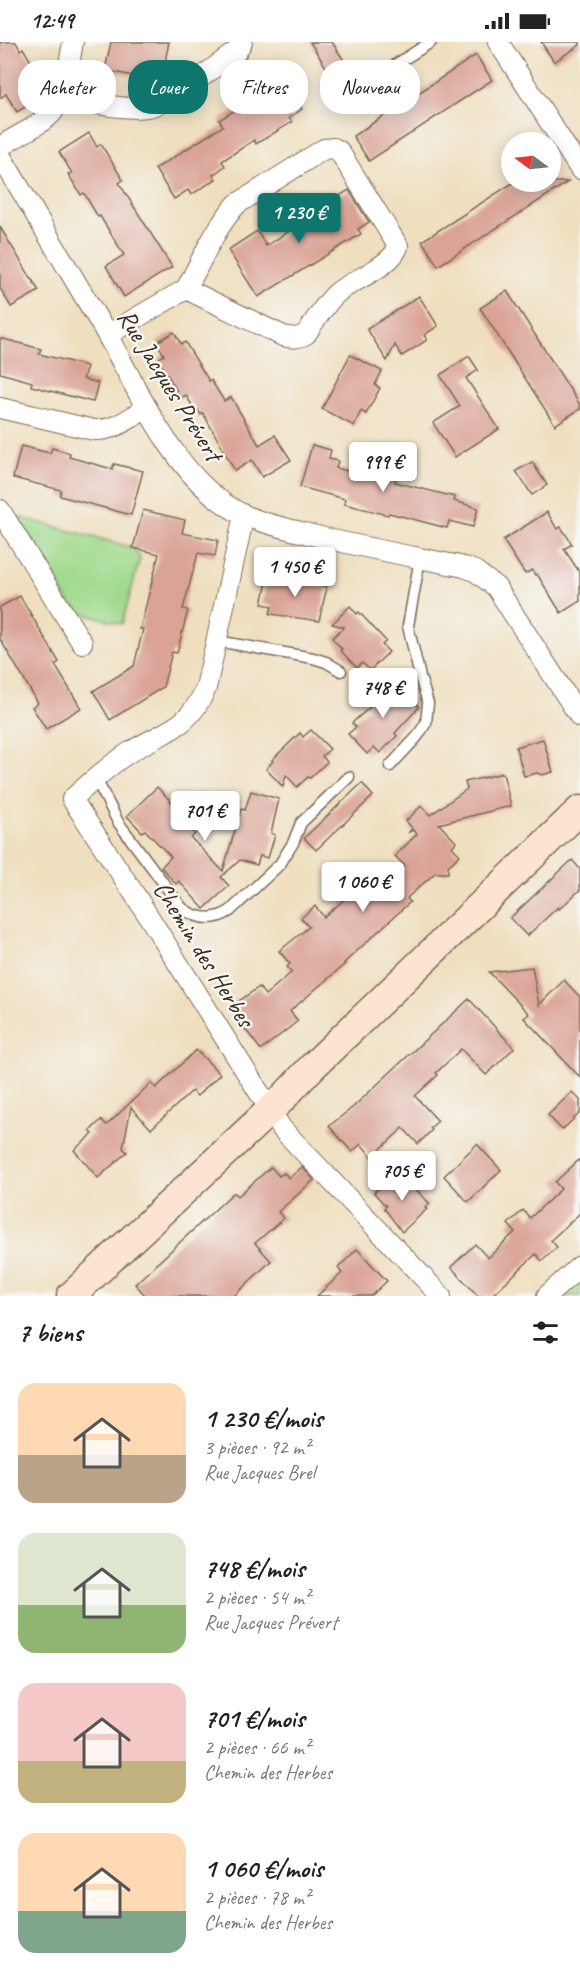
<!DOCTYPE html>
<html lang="fr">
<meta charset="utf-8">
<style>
:root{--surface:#fff;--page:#f6f6f6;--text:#222;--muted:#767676;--accent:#0f766e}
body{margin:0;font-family:Caveat,sans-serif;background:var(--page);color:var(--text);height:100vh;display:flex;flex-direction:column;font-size:22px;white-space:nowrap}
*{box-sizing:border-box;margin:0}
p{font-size:20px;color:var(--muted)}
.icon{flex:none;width:33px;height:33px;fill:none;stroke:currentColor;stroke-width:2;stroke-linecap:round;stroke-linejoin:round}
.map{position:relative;height:1254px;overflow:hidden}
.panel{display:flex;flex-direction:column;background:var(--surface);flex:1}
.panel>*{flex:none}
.top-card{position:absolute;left:18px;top:18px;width:544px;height:54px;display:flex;gap:12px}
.needle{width:39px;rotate:285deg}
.fabs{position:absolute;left:501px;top:90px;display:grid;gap:12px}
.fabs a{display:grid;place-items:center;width:60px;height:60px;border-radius:50%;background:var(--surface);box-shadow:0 3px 15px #0003;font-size:30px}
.price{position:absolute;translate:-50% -51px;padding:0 14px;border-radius:6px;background:#fff;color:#222;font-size:20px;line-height:39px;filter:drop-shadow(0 2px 3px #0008)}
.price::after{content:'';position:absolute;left:50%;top:36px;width:18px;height:14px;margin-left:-9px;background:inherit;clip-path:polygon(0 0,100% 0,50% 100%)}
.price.active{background:var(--accent);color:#fff}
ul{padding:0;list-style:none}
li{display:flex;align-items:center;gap:18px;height:150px;padding:0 18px}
li span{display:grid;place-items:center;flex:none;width:168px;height:120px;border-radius:18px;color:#555}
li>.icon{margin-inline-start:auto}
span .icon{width:72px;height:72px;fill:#fffc;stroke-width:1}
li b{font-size:26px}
h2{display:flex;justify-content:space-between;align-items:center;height:72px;padding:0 18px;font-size:26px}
.tag{padding:0 21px;border-radius:24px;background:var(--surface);box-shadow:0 3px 15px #0003;font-size:21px;line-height:54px}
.tag.active{background:var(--accent);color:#fff}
.status{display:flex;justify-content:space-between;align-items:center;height:42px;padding:0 30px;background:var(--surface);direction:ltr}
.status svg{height:16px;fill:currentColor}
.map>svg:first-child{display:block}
.green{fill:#a0da8d;stroke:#6e8256;stroke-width:1.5}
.building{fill:#daa396}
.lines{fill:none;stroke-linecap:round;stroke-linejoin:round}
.service-casing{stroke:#7a6956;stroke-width:13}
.minor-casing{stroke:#7a6956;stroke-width:22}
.secondary-casing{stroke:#7a6956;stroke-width:31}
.service{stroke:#fff;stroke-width:10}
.minor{stroke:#fff;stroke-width:20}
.secondary{stroke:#fde4d1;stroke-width:28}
.labels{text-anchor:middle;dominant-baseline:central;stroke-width:5;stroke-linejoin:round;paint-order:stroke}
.street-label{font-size:26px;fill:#3b2a1e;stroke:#f6f6f2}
</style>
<div class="status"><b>12:49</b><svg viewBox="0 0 49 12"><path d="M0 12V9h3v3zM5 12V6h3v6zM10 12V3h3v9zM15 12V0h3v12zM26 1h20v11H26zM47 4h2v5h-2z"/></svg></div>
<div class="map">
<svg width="580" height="1254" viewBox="0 0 580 1254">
<rect width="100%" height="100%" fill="#f6f6f2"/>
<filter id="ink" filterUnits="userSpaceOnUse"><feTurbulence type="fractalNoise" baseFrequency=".0167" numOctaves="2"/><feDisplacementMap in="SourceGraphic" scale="12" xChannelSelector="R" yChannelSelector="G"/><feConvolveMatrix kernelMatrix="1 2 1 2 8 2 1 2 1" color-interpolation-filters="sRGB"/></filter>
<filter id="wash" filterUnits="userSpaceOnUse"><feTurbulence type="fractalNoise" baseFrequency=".008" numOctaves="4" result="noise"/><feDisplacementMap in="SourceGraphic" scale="24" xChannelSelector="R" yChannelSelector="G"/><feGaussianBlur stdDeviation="1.35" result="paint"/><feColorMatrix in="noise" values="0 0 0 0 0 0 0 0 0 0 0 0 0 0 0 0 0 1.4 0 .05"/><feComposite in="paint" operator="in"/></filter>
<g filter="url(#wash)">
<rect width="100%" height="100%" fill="#efdfbf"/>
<!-- green -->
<g class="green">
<path d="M19 475 134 506 140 516 122 582 82 571 68 559Z"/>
<path d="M580 1238V1254H562Z"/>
</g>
<g id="blocks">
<!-- building -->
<g class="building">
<path d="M0 0H16L20 8 23 6 39 33 37 34 48 51 17 70 6 52 0 56Z"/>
<path d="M111 0H169L161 40 105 28Z"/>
<path d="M310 0H332L345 20 329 30Z"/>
<path d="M541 0H580V3L554 20Z"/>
<path d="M476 13 492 38 369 119 353 94Z"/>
<path d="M283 37 302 67 289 76 292 80 256 102 254 98 222 119 225 124 213 133 216 137 191 153 188 148 174 157 155 127 223 84 219 78 242 64 240 61 260 48 263 51Z"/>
<path d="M89 91 97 105 101 102 123 138 119 141 172 225 124 255 106 224 124 213 100 174 98 175 84 151 81 153 68 132 72 131 59 110Z"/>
<path d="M514 140H568L438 224 422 199Z"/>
<path d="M349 148 369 180 358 187 361 192 258 255 228 208 257 189 266 204 305 179 303 177Z"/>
<path d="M0 185 39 249 11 265 0 246Z"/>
<path d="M507 249 580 363V367L555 383 480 266Z"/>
<path d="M419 254 438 284 424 293 427 298 402 314 395 303 387 319 367 287Z"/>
<path d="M174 290 181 302 185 300 209 339 211 338 224 359 231 355 259 403 275 393 291 418 262 435 252 418 235 429 203 371 201 373 198 368 196 370 186 353 181 356 158 317 164 313 157 300Z"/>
<path d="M0 296 41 307 39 312 87 324 83 337 98 341 93 360 31 344 32 340 0 331Z"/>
<path d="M350 313 382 329 375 343 380 346 366 372 361 369 354 384 322 367Z"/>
<path d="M469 314 478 328 466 336 499 387 455 415 433 381 460 364 440 333Z"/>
<path d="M312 403 331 408 329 417 338 419 336 426 374 436 375 432 396 437 395 440 455 455 454 459 478 466 473 485 449 479 447 486 389 471 388 473 344 462 345 457 300 445Z"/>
<path d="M21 404 50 411 52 406 70 411 69 415 112 427 114 422 143 429 131 473 60 454 61 448 13 436Z"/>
<path d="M532 420 547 443 532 453 516 429Z"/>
<path d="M143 468 185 478 182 491 218 498 215 514 198 511 183 567 188 568 177 611 172 610 163 645 110 678 93 649 134 624 143 587H140L159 512 133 506Z"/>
<path d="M547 470 557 487 561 485 572 502 564 507 580 531V559L561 571 537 532 535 533 532 528 525 532 503 498Z"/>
<path d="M278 533 317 541 316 543 327 545 319 579 270 572 272 564 262 562 268 536 277 538Z"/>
<path d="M20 554 59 620 55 623 81 666 46 687 32 665 38 661 0 597V565Z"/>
<path d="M350 564 357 572 359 570 386 599 382 603 389 610 370 628 362 621 357 626 340 608 342 607 332 596 344 585 332 582Z"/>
<path d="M393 638 419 665 395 691 397 694 380 711 374 705 367 712 348 692 356 685 352 681 370 665 367 663Z"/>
<path d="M311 688 330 707 322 714 327 720 310 736 308 735 297 745 286 733 283 745 266 727 273 719 272 718 300 691 303 695Z"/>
<path d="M543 697 553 730 542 733 537 731 524 734 516 705Z"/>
<path d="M503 731 511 764 439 782 456 800 452 805 460 813 448 824V831H435L407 856 410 860 344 921 345 922 290 969 298 979 261 1008 229 966 259 945 265 953 292 930 287 925 290 922 279 909 309 885 301 876 315 864 324 875 354 849 357 852 370 841 377 849 405 824 395 814 417 792 414 788 409 790 412 786 406 779 421 764 430 773 467 747 465 740Z"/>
<path d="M362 741 373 754 316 808 304 796Z"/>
<path d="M157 745 191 780 187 784 195 792 191 796 223 829 241 767 245 768 251 749 279 757 271 791 275 793 268 816 260 814 257 823 240 818 221 835 229 844 204 867 179 839 176 842 161 825 171 815 145 788 142 790 127 774Z"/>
<path d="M572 818 580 827V848L559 867 558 865 527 894 510 876Z"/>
<path d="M532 925 539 963 564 938 580 955V1035L524 976 529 972 489 930Z"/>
<path d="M469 957 514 1006 486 1033 461 1007 436 1031 438 1033 415 1054 438 1079 430 1086 432 1088 418 1102 403 1086 372 1115 361 1102 352 1110 329 1084 352 1066Z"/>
<path d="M196 1008 220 1032 197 1054 192 1049 151 1087 131 1065 123 1106 127 1110 98 1136 74 1108 93 1092 90 1089 101 1078 107 1083 151 1041 156 1046Z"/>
<path d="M572 1050 580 1058V1071L562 1088 548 1073Z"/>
<path d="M477 1102 501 1128 468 1160 444 1134Z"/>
<path d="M580 1117V1171L551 1198 557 1205 542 1219 536 1212 491 1254H478L451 1225 475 1202 488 1216 515 1190 508 1182 523 1168 530 1176 561 1147 555 1140Z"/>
<path d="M271 1125 279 1134 284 1131 289 1136 302 1125 314 1138 278 1170 284 1176 255 1201 271 1219 234 1254H146L135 1242 233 1151H235L238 1154Z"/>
<path d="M403 1134 430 1162 425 1166 427 1167 402 1190 384 1166 386 1164 374 1151 387 1138 392 1143Z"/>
<path d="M357 1207 387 1239 371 1254H317L342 1231 338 1226Z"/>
</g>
</g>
</g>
<g filter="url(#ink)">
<use href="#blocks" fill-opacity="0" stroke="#7a6956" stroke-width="1.5"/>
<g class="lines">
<defs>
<g id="service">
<path d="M337 60 431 0"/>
<path d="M217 599 313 616 326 620 341 629"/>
<path d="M390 724 417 695 426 681 428 661 420 635 408 584 420 516"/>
<path d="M96 737 118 780 182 866C197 877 213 880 230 869L280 822 293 801 301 781 349 735"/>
</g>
<g id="minor">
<path d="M498 0 580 127"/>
<path d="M61 56C85 59 125 69 148 65 170 61 217 23 237 9L242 0"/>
<path d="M0 105C15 94 34 87 48 75 65 61 69 21 73 0"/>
<path d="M0 113C34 170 68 227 102 284 139 347 175 441 244 473 261 481 282 485 300 490 354 504 410 514 464 525L475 529 496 545 580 675"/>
<path d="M107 293 186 247 283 294C292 296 298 297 306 292 316 278 325 261 338 250 353 238 394 223 398 204L339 109 334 106 324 107 237 162C215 186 202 218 186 247"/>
<path d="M0 366 94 388C114 389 130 376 147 366"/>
<path d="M0 468 82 601"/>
<path d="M244 473 206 646C188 688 165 688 130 710 109 723 90 741 72 757L137 856 282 1087 441 1254"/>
<path d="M547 1254 580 1224"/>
</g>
<path id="secondary" d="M71 1254 281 1058 311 1026 580 768"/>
</defs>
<!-- service casing -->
<use href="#service" class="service-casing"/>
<!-- minor casing -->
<use href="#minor" class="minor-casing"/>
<!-- secondary casing -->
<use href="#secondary" class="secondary-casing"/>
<!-- service -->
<use href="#service" class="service"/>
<!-- minor -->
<use href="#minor" class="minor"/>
<!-- secondary -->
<use href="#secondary" class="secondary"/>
</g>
</g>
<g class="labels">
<!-- street labels -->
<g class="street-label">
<text transform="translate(170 343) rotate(58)">Rue Jacques Prévert</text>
<text transform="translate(204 912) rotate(58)">Chemin des Herbes</text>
</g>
</g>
</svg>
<div class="fabs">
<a><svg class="needle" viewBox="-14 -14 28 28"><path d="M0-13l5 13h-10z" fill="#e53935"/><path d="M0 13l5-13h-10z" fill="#767676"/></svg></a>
</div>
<b class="price active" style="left:299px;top:202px">1 230 €</b>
<b class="price" style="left:383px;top:451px">999 €</b>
<b class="price" style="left:295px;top:556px">1 450 €</b>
<b class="price" style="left:383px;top:677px">748 €</b>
<b class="price" style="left:205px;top:800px">701 €</b>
<b class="price" style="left:363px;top:871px">1 060 €</b>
<b class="price" style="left:402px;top:1160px">705 €</b>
<div class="top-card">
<a class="tag">Acheter</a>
<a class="tag active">Louer</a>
<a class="tag">Filtres</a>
<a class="tag">Nouveau</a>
</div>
</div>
<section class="panel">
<h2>7 biens<svg class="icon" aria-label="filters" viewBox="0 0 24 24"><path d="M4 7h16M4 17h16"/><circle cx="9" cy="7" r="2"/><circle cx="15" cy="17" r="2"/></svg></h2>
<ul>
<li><span style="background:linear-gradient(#ffd9b3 60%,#b9a48a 0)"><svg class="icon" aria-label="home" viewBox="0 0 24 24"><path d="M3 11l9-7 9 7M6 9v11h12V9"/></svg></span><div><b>1 230 €/mois</b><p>3 pièces · 92 m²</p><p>Rue Jacques Brel</p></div></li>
<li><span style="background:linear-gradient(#dfe7d0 60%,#8fb573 0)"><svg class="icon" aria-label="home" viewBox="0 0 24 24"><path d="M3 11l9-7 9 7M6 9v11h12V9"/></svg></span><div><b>748 €/mois</b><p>2 pièces · 54 m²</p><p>Rue Jacques Prévert</p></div></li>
<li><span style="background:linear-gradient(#f6c9c9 65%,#c2b280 0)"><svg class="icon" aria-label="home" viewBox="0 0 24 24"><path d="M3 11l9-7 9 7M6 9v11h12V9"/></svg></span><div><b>701 €/mois</b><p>2 pièces · 66 m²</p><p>Chemin des Herbes</p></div></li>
<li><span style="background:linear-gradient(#ffd9b3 65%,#7fa58c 0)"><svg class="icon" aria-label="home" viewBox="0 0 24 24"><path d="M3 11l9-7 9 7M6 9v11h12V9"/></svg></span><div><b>1 060 €/mois</b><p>2 pièces · 78 m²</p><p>Chemin des Herbes</p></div></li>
</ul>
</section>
